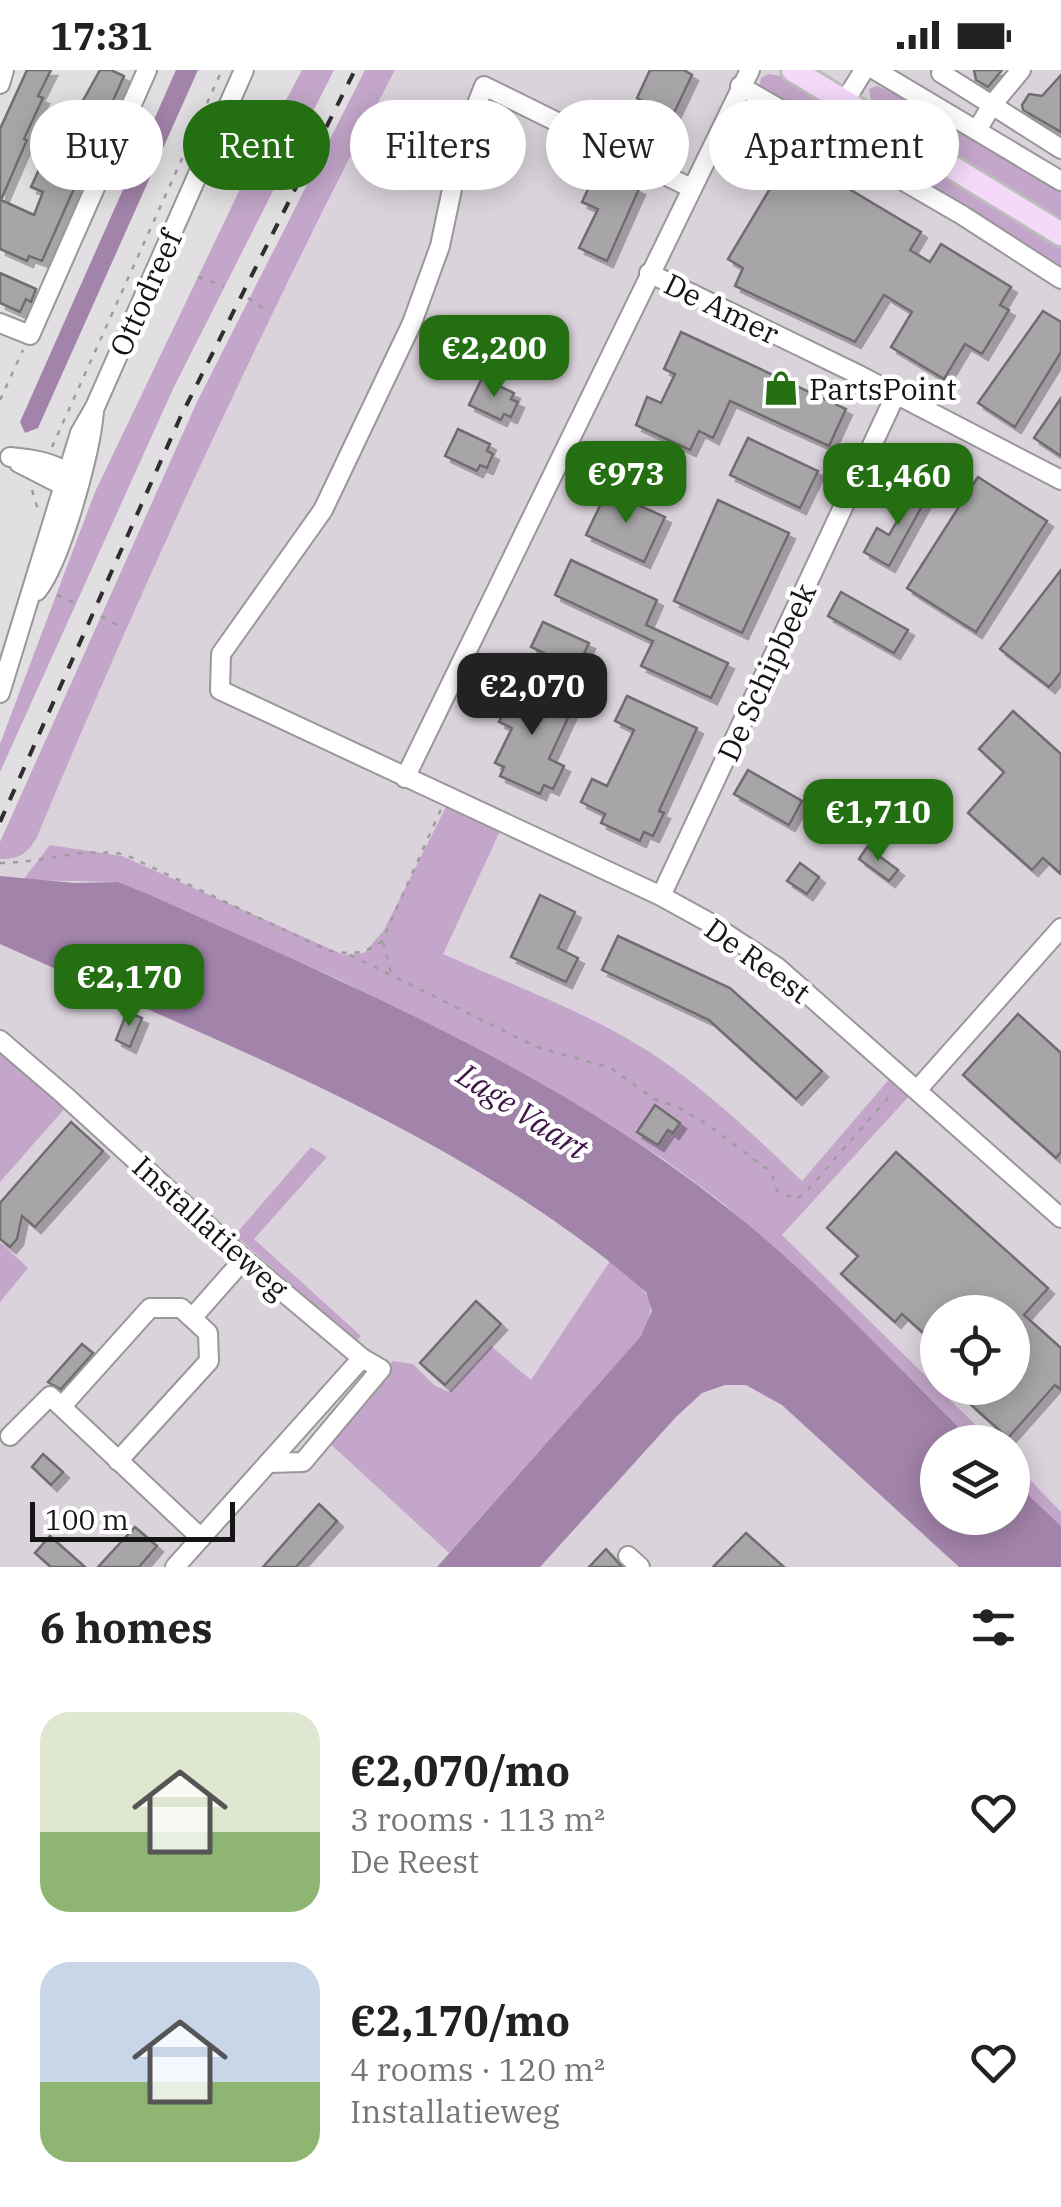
<!DOCTYPE html>
<meta charset="utf-8">
<style>
:root{--surface:#fff;--page:#f6f6f6;--text:#222;--muted:#767676;--accent:#236f12}
body{margin:0;font-family:"IBM Plex Serif",serif;background:var(--page);color:var(--text);height:100vh;display:flex;flex-direction:column;font-size:38px;white-space:nowrap}
*{box-sizing:border-box;margin:0}
p{font-size:32px;color:var(--muted)}
.icon{flex:none;width:55px;height:55px;fill:none;stroke:currentColor;stroke-width:2;stroke-linecap:round;stroke-linejoin:round}
.map{position:relative;height:1497px;overflow:hidden}
.side{display:flex;flex-direction:column;background:var(--surface);flex:1}
.side>*{flex:none}
.hud{position:absolute;left:30px;top:30px;width:1002px;height:90px;display:flex;gap:20px}
.buttons{position:absolute;left:920px;top:1225px;display:grid;gap:20px}
.buttons a{display:grid;place-items:center;width:110px;height:110px;border-radius:50%;background:var(--surface);box-shadow:0 5px 25px #0003;font-size:50px}
.scale{position:absolute;left:30px;bottom:25px;width:205px;box-sizing:border-box;padding-left:10px;border:5px solid #161516;border-top:0;font-size:28px;line-height:35px;white-space:nowrap;color:#161516;-webkit-text-stroke:8px #fff;paint-order:stroke}
.price{position:absolute;translate:-50% -85px;padding:0 22px;border-radius:20px;background:var(--accent);color:#fff;font-size:32px;line-height:65px;filter:drop-shadow(0 2px 5px #0008)}
.price::after{content:'';position:absolute;left:50%;top:60px;width:30px;height:22px;margin-left:-15px;background:inherit;clip-path:polygon(0 0,100% 0,50% 100%)}
.price.on{background:#222;color:#fff}
ul{padding:0;list-style:none}
li{display:flex;align-items:center;gap:30px;height:250px;padding:0 40px}
li span{display:grid;place-items:center;flex:none;width:280px;height:200px;border-radius:30px;color:#555}
li>.icon{margin-inline-start:auto}
span .icon{width:120px;height:120px;fill:#fffc;stroke-width:1}
li b{font-size:42px}
h2{display:flex;justify-content:space-between;align-items:center;height:120px;padding:0 40px;font-size:42px}
.pill{padding:0 35px;border-radius:45px;background:var(--surface);box-shadow:0 5px 25px #0003;font-size:35px;line-height:90px}
.pill.on{background:var(--accent);color:#fff}
.status{display:flex;justify-content:space-between;align-items:center;height:70px;padding:0 50px;background:var(--surface);direction:ltr}
.status svg{height:28px;fill:currentColor}
.map>svg:first-child{display:block}
.built{fill:#dbd3dc;fill-rule:evenodd}
.green{fill:#c3a6c9}
.water{fill:#a283a9}
.building{fill:#a8a5a8;stroke:#6f6d70;stroke-width:2.5;filter:url(#shadow)}
.lines{fill:none;stroke-linecap:round;stroke-linejoin:round}
.minor-casing{stroke:#999799;stroke-width:22}
.major-casing{stroke:#bebdbe;stroke-width:28}
.path{stroke:#9e9c9f;stroke-width:2.5;stroke-dasharray:5 8;stroke-linecap:butt}
.minor{stroke:#fff;stroke-width:18}
.major{stroke:#f4d9f9;stroke-width:22}
.rail{stroke:#2f2d2f;stroke-width:4;stroke-dasharray:12 12;stroke-linecap:butt}
.labels{text-anchor:middle;dominant-baseline:central;stroke-width:9;stroke-linejoin:round;paint-order:stroke}
.street-label{font-size:30px;fill:#161516;stroke:#fff}
.poi-label{font-size:30px;fill:#161516;stroke:#fff;text-anchor:start}
.water-label{font-size:32px;font-style:italic;fill:#3f1647;stroke:#fff}
</style>
<div class="status"><b>17:31</b><svg viewBox="0 0 49 12"><path d="M0 12V9h3v3zM5 12V6h3v6zM10 12V3h3v9zM15 12V0h3v12zM26 1h20v11H26zM47 4h2v5h-2z"/></svg></div>
<div class="map">
<svg width="1061" height="1497" viewBox="0 0 1061 1497">
<defs>
<filter id="shadow"><feDropShadow dx="6" dy="6" stdDeviation="0" flood-color="#0004"/></filter>
</defs>
<rect width="100%" height="100%" fill="#e1dfe2"/>
<!-- built -->
<path class="built" d="M395 0H1061V1497H0V789L33 775 37 767 124 559 223 342ZM938 1242H1012V1318H938ZM938 1372H1012V1448H938Z"/>
<!-- green -->
<g class="green">
<path d="M302 0H334L173 319 0 702V674L95 422 253 92Z"/>
<path d="M365 0H395C264 251 146 506 37 767 29 783 18 790 0 789V772L197 332Z"/>
<path d="M769 4 786 7 1061 176V205L759 18 761 8Z"/>
<path d="M877 16 902 26 1061 123V154L872 37 869 19Z"/>
<path d="M447 735 501 759 443 884C510 914 597 946 657 987 710 1023 756 1067 802 1111L891 1007 910 1025 782 1165 993 1372H974L788 1190 724 1134 665 1090 601 1050 488 985 340 910 118 812 23 810 50 775 122 786 344 885 364 883 384 860Z"/>
<path d="M0 980 66 1037 0 1112Z"/>
<path d="M311 1077 327 1087 254 1169 361 1266 356 1271 235 1165Z"/>
<path d="M0 1172 28 1198 0 1232Z"/>
<path d="M610 1191C639 1215 665 1227 641 1266L449 1483 324 1368 393 1291 413 1294 434 1315 449 1322 491 1276 531 1310Z"/>
<path d="M1013 1392 1061 1442V1456L1013 1410Z"/>
</g>
<!-- water -->
<g class="water">
<path d="M176 0H198L38 358 25 363 20 352Z"/>
<path d="M0 806 75 813 118 812 150 825C346 913 550 999 721 1133 812 1203 891 1292 974 1372H938V1448H1012L1013 1410 1061 1456V1497H959L782 1335 746 1315H725L702 1323 676 1347 540 1497H437L641 1266 652 1241 646 1222C462 1062 220 974 0 874Z"/>
</g>
<!-- building -->
<g class="building">
<path d="M27 0H51L38 26 43 28 24 69 27 70 1 130 34 145 43 122 31 117 58 57 66 61 100 0H111L124 6 42 191 29 186 27 191 0 179V59Z"/>
<path d="M650 0H684L692 5 672 47 637 28Z"/>
<path d="M974 0H1002L988 17 976 10Z"/>
<path d="M1061 5V62L1023 40 1022 35 1029 24 1042 26Z"/>
<path d="M796 75 814 85 809 95 921 162 910 180 930 192 941 174 1011 217 1000 235 1009 240 982 284 965 274 944 309 891 277 912 242 884 225 855 272 735 216 743 198 728 189Z"/>
<path d="M597 100 639 119 607 191 579 178 598 139 582 132Z"/>
<path d="M0 203 36 219 31 232 26 229 20 242 0 233Z"/>
<path d="M1043 241 1061 252V282L1015 357 978 333Z"/>
<path d="M681 262 846 339 829 376 730 331 713 368 699 361 690 380 636 355 647 327 661 333 675 304 664 299Z"/>
<path d="M482 308 514 323 511 329 518 332 511 347 504 344 501 350 469 335Z"/>
<path d="M1061 328V386L1034 368Z"/>
<path d="M458 359 490 374 487 381 493 384 487 398 480 395 477 401 445 386Z"/>
<path d="M748 368 818 401 800 438 730 405Z"/>
<path d="M978 407 1047 451 976 562 907 518Z"/>
<path d="M920 411 932 418 889 496 864 482 877 458 889 465Z"/>
<path d="M607 421 665 447 644 492 586 465Z"/>
<path d="M718 430 789 463 742 563 674 531Z"/>
<path d="M571 490 657 530 646 555 728 593 711 628 641 596 653 571 555 525Z"/>
<path d="M1061 500V602L1049 617 1000 579Z"/>
<path d="M841 522 908 560 894 583 828 546Z"/>
<path d="M543 552 589 573 577 599 531 577Z"/>
<path d="M518 611 573 637 549 689 564 696 553 719 544 715 540 724 500 706 504 697 495 693 512 658 499 652Z"/>
<path d="M627 626 697 658 659 741 664 743 653 766 644 762 640 771 601 753 605 744 581 732 592 709 607 716 634 660 615 651Z"/>
<path d="M1013 641 1061 684V804L1043 788 1032 800 968 743 1004 702 979 679Z"/>
<path d="M748 700 802 731 789 755 734 724Z"/>
<path d="M867 777 898 800 889 811 859 789Z"/>
<path d="M800 793 819 807 807 824 787 811Z"/>
<path d="M540 825 575 842 558 878 578 888 566 912 511 887Z"/>
<path d="M618 866 730 918 822 1001 796 1029 709 950 602 900Z"/>
<path d="M127 942 142 948 130 977 116 970Z"/>
<path d="M1018 944 1061 983V1082L1056 1088 963 1005Z"/>
<path d="M655 1035 680 1053 673 1063 668 1060 658 1075 637 1062Z"/>
<path d="M71 1052 103 1081 35 1157 22 1146 17 1169 10 1177 0 1169V1133Z"/>
<path d="M896 1082 1048 1218 1024 1245 1061 1278V1320L1055 1315 1008 1368 970 1334 984 1318H1012V1242H938V1276L902 1244 895 1252 841 1204 858 1186 827 1158Z"/>
<path d="M476 1231 501 1254 445 1315 420 1293Z"/>
<path d="M82 1274 93 1283 61 1319 51 1314 48 1312Z"/>
<path d="M43 1384 63 1402 51 1415 32 1397Z"/>
<path d="M319 1434 337 1451 296 1497H263Z"/>
<path d="M135 1457 157 1476 139 1497H98Z"/>
<path d="M746 1463 784 1497H713Z"/>
<path d="M50 1466 85 1497H51L35 1483Z"/>
<path d="M606 1479 622 1497H589Z"/>
</g>
<g class="lines">
<defs>
<g id="minor">
<path d="M875 0 1061 111"/>
<path d="M942 0 941 3 992 35 1021 0"/>
<path d="M0 14 4 0"/>
<path d="M740 16 962 145 1061 209"/>
<path d="M845 31 864 0"/>
<path d="M977 60 992 35 1061 79"/>
<path d="M691 118 484 16 462 72 440 176 412 253 323 440 221 584 220 620 661 826 710 853 777 897 1061 1148"/>
<path d="M649 203 857 304 1061 410"/>
<path d="M0 253 30 265 147 0"/>
<path d="M10 387C31 389 60 392 74 410"/>
<path d="M19 393 62 415 72 416"/>
<path d="M37 521C62 489 90 384 94 342"/>
<path d="M0 623 80 363 95 337 244 0"/>
<path d="M405 708 750 0"/>
<path d="M661 826 896 324"/>
<path d="M0 970 63 1024 244 1189 362 1288 381 1299 303 1392 268 1393"/>
<path d="M918 1019 1061 858"/>
<path d="M62 1336 150 1238H181L192 1248"/>
<path d="M10 1366 50 1326 201 1468"/>
<path d="M118 1391 209 1291 208 1263 192 1248 244 1189"/>
<path d="M628 1486 640 1497"/>
<path d="M175 1497 362 1288"/>
</g>
<path id="major" d="M793 0 1061 164"/>
</defs>
<!-- minor casing -->
<use href="#minor" class="minor-casing"/>
<!-- major casing -->
<use href="#major" class="major-casing"/>
<!-- path -->
<g class="path">
<path d="M198 207 224 216"/>
<path d="M248 228 270 243"/>
<path d="M0 330 23 280"/>
<path d="M52 377 222 0"/>
<path d="M32 420 38 440"/>
<path d="M57 525 75 533"/>
<path d="M101 546 124 559"/>
<path d="M0 793C41 793 86 776 126 785L327 880C350 885 363 885 382 871L441 739"/>
<path d="M383 872 391 903"/>
<path d="M350 885 537 977 611 998 654 1029 677 1037 705 1053 771 1102 777 1121 796 1129 805 1123 894 1021"/>
</g>
<!-- minor -->
<use href="#minor" class="minor"/>
<!-- major -->
<use href="#major" class="major"/>
<!-- rail -->
<path class="rail" d="M0 752 180 348 355 0"/>
</g>
<!-- icons -->
<defs>
<symbol id="shop-bare" viewBox="-9 -9 18 18"><path d="M-5-2.5h2.3a2.7 3.5 0 0 1 5.4 0H5L5.5 6h-11ZM-1.5-2.5h3a1.5 2.3 0 0 0-3 0Z" fill="#236f12" stroke="#fff" stroke-width="2.5" paint-order="stroke"/></symbol>
</defs>
<g fill-rule="evenodd">
<use href="#shop-bare" x="756" y="293" width="50" height="50"/>
</g>
<g class="labels">
<!-- street labels -->
<g class="street-label">
<text transform="translate(145 223) rotate(-66)">Ottodreef</text>
<text transform="translate(722 238) rotate(26)">De Amer</text>
<text transform="translate(766 602) rotate(-65)">De Schipbeek</text>
<text transform="translate(758 890) rotate(36)">De Reest</text>
<text transform="translate(211 1157) rotate(42)">Installatieweg</text>
</g>
<!-- poi labels -->
<g class="poi-label">
<text x="809" y="318">PartsPoint</text>
</g>
<!-- water labels -->
<g class="water-label">
<text transform="translate(523 1041) rotate(33)">Lage Vaart</text>
</g>
</g>
</svg>
<div class="buttons">
<a><svg class="icon" aria-label="locate" viewBox="0 0 24 24"><circle cx="12" cy="12" r="6"/><path d="M12 2v4M12 18v4M2 12h4M18 12h4"/></svg></a>
<a><svg class="icon" aria-label="layers" viewBox="0 0 24 24"><path d="M12 4l9 5-9 5-9-5zM3 14l9 5 9-5"/></svg></a>
</div>
<div class="scale">100 m</div>
<b class="price" style="left:494px;top:330px">€2,200</b>
<b class="price" style="left:626px;top:456px">€973</b>
<b class="price" style="left:898px;top:458px">€1,460</b>
<b class="price on" style="left:532px;top:668px">€2,070</b>
<b class="price" style="left:878px;top:794px">€1,710</b>
<b class="price" style="left:129px;top:959px">€2,170</b>
<div class="hud">
<a class="pill">Buy</a>
<a class="pill on">Rent</a>
<a class="pill">Filters</a>
<a class="pill">New</a>
<a class="pill">Apartment</a>
</div>
</div>
<section class="side">
<h2>6 homes<svg class="icon" aria-label="filters" viewBox="0 0 24 24"><path d="M4 7h16M4 17h16"/><circle cx="9" cy="7" r="2"/><circle cx="15" cy="17" r="2"/></svg></h2>
<ul>
<li><span style="background:linear-gradient(#dfe7d0 60%,#8fb573 0)"><svg class="icon" aria-label="home" viewBox="0 0 24 24"><path d="M3 11l9-7 9 7M6 9v11h12V9"/></svg></span><div><b>€2,070/mo</b><p>3 rooms · 113 m²</p><p>De Reest</p></div><svg class="icon" aria-label="heart" viewBox="0 0 24 24"><path d="M12 20l-8-8c-3-5 5-10 8-4 3-6 11-1 8 4z"/></svg></li>
<li><span style="background:linear-gradient(#c9d6e8 60%,#8fb573 0)"><svg class="icon" aria-label="home" viewBox="0 0 24 24"><path d="M3 11l9-7 9 7M6 9v11h12V9"/></svg></span><div><b>€2,170/mo</b><p>4 rooms · 120 m²</p><p>Installatieweg</p></div><svg class="icon" aria-label="heart" viewBox="0 0 24 24"><path d="M12 20l-8-8c-3-5 5-10 8-4 3-6 11-1 8 4z"/></svg></li>
</ul>
</section>
